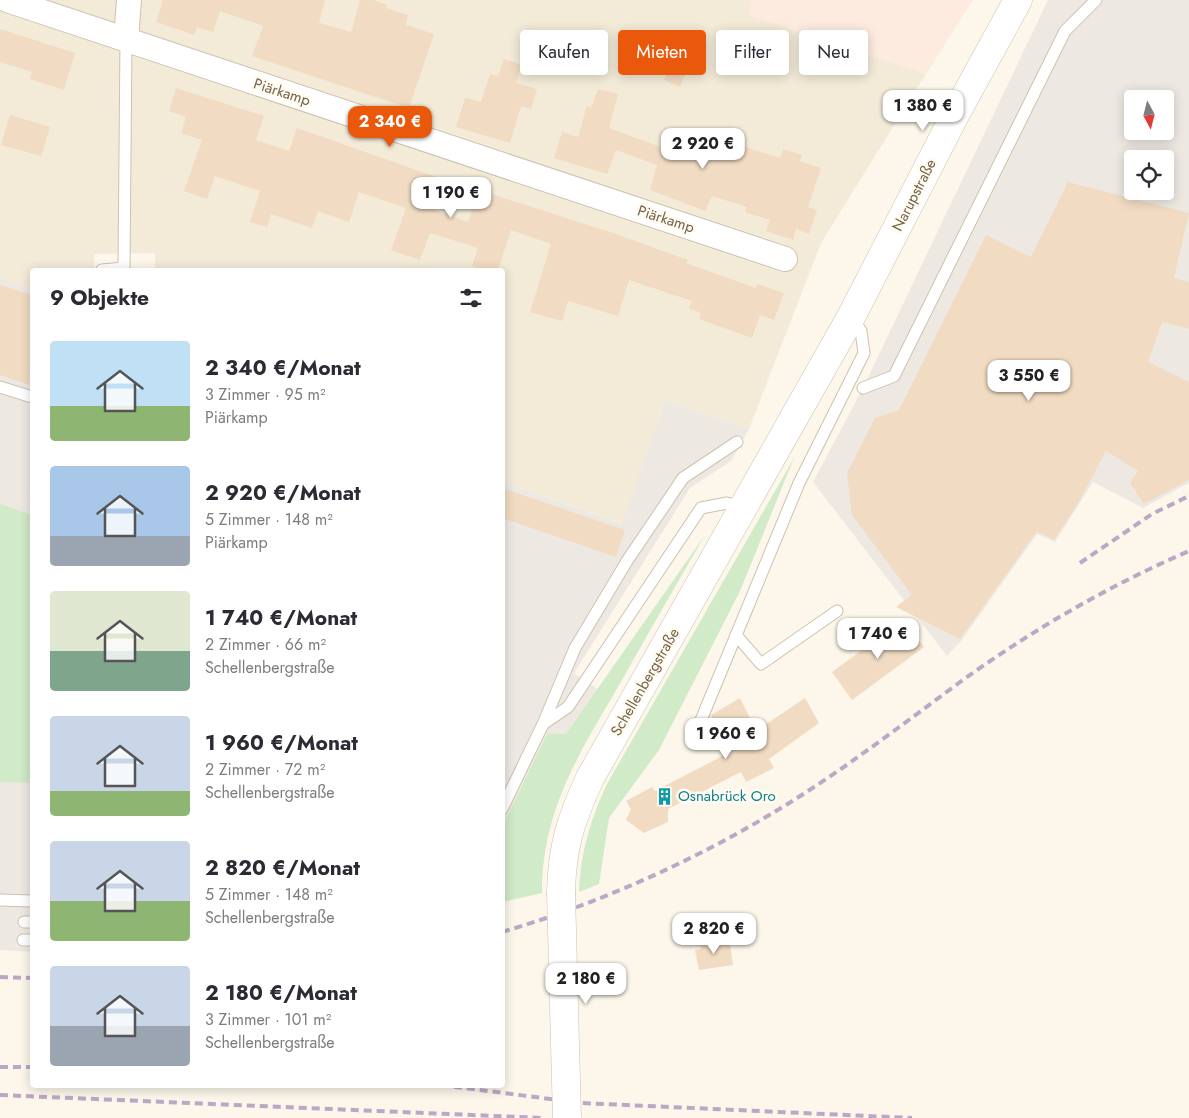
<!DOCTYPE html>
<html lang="de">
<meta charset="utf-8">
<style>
:root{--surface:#fff;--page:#f7f7f7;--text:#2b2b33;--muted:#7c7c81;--accent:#ea580c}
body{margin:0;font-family:Jost,sans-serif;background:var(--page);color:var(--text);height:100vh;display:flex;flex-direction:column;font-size:19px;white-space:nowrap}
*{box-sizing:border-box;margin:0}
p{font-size:16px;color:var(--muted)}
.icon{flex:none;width:28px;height:28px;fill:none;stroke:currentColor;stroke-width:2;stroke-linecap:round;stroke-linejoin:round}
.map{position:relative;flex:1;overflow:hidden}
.drawer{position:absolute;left:30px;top:268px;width:475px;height:820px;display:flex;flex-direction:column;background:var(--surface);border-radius:5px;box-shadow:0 2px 12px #0003}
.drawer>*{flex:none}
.banner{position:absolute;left:520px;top:30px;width:475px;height:45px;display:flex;gap:10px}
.needle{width:32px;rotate:173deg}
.fabs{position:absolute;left:1124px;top:90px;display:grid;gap:10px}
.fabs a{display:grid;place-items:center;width:50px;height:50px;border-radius:5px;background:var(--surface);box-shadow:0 2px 12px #0003;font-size:25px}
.price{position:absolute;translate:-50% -42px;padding:0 11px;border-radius:10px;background:#fff;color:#222;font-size:16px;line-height:32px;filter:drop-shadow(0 1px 2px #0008)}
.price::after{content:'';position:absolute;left:50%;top:30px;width:15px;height:11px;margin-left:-8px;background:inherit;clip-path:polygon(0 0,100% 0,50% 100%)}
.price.current{background:var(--accent);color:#fff}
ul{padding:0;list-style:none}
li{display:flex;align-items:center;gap:15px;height:125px;padding:0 20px}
li span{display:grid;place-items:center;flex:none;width:140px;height:100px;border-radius:5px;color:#555}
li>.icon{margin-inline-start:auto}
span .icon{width:60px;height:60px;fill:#fffc;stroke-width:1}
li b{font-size:21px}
h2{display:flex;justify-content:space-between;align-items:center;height:60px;padding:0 20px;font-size:21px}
.chip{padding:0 18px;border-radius:5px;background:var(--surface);box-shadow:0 2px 12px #0003;font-size:18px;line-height:45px}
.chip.current{background:var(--accent);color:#fff}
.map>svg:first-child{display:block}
.residential{fill:#f3ebd8}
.commercial{fill:#fcebde}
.industrial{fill:#ede9e2;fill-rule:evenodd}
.green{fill:#d1eac8}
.building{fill:#f1dbc2}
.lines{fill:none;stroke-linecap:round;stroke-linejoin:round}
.service-casing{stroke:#cec1af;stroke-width:13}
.minor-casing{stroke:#cec1af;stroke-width:26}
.tertiary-casing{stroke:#cec1af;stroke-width:29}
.service{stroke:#fff;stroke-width:11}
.minor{stroke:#fff;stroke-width:24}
.tertiary{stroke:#fff;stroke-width:28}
.rail{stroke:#bca7c6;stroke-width:4;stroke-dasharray:8 5;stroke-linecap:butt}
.tertiary-bridge-casing{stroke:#cec1af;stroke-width:29;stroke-linecap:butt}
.tertiary-bridge{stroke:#fff;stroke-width:28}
.labels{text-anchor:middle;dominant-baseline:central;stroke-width:5;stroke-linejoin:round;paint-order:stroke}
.street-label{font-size:15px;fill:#76624d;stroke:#fefbf0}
.culture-label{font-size:15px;fill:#0d838f;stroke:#fefbf0;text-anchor:start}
</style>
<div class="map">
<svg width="1189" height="1118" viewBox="0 0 1189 1118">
<rect width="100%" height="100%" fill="#fcf7ea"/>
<!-- residential -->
<path class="residential" d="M0 0H752L749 15 926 74 821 243 749 429 665 401 623 524 503 482 502 270H155V253L94 254V270H32V289L0 278Z"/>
<!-- commercial -->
<path class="commercial" d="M752 0H973L926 74 748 15Z"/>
<!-- industrial -->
<g class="industrial">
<path d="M1048 0H1189V483L1143 508 1093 482 1055 542 1037 534 961 641 947 656 813 482 863 388ZM1132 99H1165V131H1132ZM1132 159H1165V191H1132Z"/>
<path d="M0 278 32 289V952L0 950Z"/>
<path d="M665 401 749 429 731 461 690 488 574 673 599 690 566 735 547 734 503 825V482L622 524Z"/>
</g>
<!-- green -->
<g class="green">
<path d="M794 458 740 591 659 750 609 818 599 884 579 892C581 851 590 821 607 784Z"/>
<path d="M0 504 32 515V783L0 782Z"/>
<path d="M705 535C677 583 649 632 622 680 581 751 542 808 542 893L503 902V825L547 734H566Z"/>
</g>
<!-- building -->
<g class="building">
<path d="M163 0H325L319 23 351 32 360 0H374L387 5 386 8 408 15 406 25 434 34 409 108 252 56 263 26 220 11 213 32 197 27 194 35 156 22Z"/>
<path d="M0 29 75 53 64 90 30 79 32 72 0 62Z"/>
<path d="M676 51 692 57 680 87 664 80Z"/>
<path d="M504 59 522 65 516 83 537 89 531 109 521 106 510 143 456 127 465 98 481 102 490 74 498 76Z"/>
<path d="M176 88 264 116 256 140 289 151 297 128 442 179 432 209 468 222 479 190 613 233 688 260 686 263 756 288 757 284 784 293 774 320 760 315 752 338 699 319 701 313 689 308 692 301 629 280 618 316 568 301 562 321 530 312 551 244 511 230 498 270H483L472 266 478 248 430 233 420 260 391 250 406 208 359 192 349 222 318 211 312 228 271 214 267 227 250 222 260 191 215 176 207 199 184 191 202 140 181 133 186 117 169 111Z"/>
<path d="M598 89 618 94 609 128 683 155 692 130 780 158 783 149 802 155 800 161 821 168 808 207 817 210 809 234 796 229 793 240 766 231 770 220 745 212 747 207 712 196 705 211 650 190 657 165 616 150 607 174 554 158 562 132 578 137 587 106 591 108Z"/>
<path d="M10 115 50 127 41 156 1 145Z"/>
<path d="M1068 182 1189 213 1174 278 1189 282V329L1162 322 1148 362 1189 382V480L1144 504 1130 483 1138 471 1106 451 1077 505 1054 540 1037 531 960 639 896 607 912 595 852 515 847 473 875 418 899 410 986 235 1031 257Z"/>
<path d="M0 285 32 295V386L0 375Z"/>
<path d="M502 488 625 530 616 557 502 518Z"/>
<path d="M903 620 924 647 852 700 832 672Z"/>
<path d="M740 698 756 731 805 698 819 723 769 759 774 768 746 782 741 772 668 809V822L644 833 626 820 631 809 626 801 652 787 655 791 730 752 711 715Z"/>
<path d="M722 939 723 945 730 944 733 965 699 970 695 950 701 949 700 943Z"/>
</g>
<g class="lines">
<defs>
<g id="service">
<path d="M102 270 124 268 126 39"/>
<path d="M0 387 32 397"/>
<path d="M863 388 894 376 1065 31 1096 0"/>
<path d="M736 635 761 664 837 611"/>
<path d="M543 724 568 707 701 508 727 503 744 508"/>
<path d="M694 737 799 483 864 353 861 331 852 318"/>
<path d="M502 809 543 724 575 648 627 561 683 478 737 442"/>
<path d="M0 900 32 901"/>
<path d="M24 922H32"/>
<path d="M23 940H32"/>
</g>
<g id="minor">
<path d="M7 0 785 259"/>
<path d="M126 39 129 0"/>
</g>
<path id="tertiary" d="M561 893C562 846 571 819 590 778L851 317 955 115 1018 0"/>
</defs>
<!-- service casing -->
<use href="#service" class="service-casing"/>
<!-- minor casing -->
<use href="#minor" class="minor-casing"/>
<!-- tertiary casing -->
<use href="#tertiary" class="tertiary-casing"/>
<!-- service -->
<use href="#service" class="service"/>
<!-- minor -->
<use href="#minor" class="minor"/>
<!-- tertiary -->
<use href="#tertiary" class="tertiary"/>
<!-- rail -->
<g class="rail">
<path d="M1080 563 1152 514 1189 496"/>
<path d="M502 932C610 900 714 852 808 791 859 758 907 721 956 685 1029 632 1106 587 1189 551"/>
<path d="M0 977 32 978"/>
<path d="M0 1067H32"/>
<path d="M441 1085 582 1103 912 1118"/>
<path d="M0 1095 543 1118"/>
</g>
<defs>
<path id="tertiary-bridge" d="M561 893 567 1118"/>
</defs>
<!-- tertiary-bridge casing -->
<use href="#tertiary-bridge" class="tertiary-bridge-casing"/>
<!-- tertiary-bridge -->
<use href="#tertiary-bridge" class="tertiary-bridge"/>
</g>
<!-- icons -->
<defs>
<symbol id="building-bare" viewBox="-9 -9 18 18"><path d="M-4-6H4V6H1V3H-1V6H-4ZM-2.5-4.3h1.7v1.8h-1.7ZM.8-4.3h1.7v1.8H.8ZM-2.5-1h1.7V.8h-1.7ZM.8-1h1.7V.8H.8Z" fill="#0f9aa8" stroke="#fefbf0" stroke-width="2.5" paint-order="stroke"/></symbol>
</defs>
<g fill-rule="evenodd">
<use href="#building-bare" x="652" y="784" width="25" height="25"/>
</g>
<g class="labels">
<!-- street labels -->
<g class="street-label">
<text transform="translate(282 92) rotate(18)">Piärkamp</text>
<text transform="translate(914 195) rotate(-63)">Narupstraße</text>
<text transform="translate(666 219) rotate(18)">Piärkamp</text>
<text transform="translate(645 682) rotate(-60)">Schellenbergstraße</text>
</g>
<!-- culture labels -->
<g class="culture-label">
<text x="678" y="796">Osnabrück Oro</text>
</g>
</g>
</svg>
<div class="fabs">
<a><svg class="needle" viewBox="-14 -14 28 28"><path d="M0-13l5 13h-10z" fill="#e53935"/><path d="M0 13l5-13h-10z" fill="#7c7c81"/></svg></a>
<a><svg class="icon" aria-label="locate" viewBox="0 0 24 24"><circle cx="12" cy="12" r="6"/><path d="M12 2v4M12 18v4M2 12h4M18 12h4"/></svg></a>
</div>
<b class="price" style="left:923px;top:132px">1 380 €</b>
<b class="price current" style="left:390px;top:148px">2 340 €</b>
<b class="price" style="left:703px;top:170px">2 920 €</b>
<b class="price" style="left:451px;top:219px">1 190 €</b>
<b class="price" style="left:1029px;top:402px">3 550 €</b>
<b class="price" style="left:878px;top:660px">1 740 €</b>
<b class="price" style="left:726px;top:760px">1 960 €</b>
<b class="price" style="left:714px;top:955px">2 820 €</b>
<b class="price" style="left:586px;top:1005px">2 180 €</b>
<div class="banner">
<a class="chip">Kaufen</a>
<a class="chip current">Mieten</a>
<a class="chip">Filter</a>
<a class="chip">Neu</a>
</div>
<section class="drawer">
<h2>9 Objekte<svg class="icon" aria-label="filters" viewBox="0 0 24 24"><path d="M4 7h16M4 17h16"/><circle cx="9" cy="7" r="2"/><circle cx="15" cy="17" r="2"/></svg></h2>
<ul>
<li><span style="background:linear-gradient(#bfe0f5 65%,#8fb573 0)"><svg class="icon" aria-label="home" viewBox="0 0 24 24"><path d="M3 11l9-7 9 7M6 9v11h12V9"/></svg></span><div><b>2 340 €/Monat</b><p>3 Zimmer · 95 m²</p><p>Piärkamp</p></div></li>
<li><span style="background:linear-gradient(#a9c7e8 70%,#9aa5b1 0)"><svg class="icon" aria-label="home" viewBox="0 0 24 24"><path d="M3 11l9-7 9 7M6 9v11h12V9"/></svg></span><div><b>2 920 €/Monat</b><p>5 Zimmer · 148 m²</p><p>Piärkamp</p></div></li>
<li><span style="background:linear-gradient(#dfe7d0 60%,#7fa58c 0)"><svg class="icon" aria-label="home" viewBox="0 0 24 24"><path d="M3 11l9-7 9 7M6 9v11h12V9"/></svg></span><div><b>1 740 €/Monat</b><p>2 Zimmer · 66 m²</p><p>Schellenbergstraße</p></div></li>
<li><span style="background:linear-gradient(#c9d6e8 75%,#8fb573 0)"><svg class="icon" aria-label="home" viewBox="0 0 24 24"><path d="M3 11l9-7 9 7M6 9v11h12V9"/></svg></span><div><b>1 960 €/Monat</b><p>2 Zimmer · 72 m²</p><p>Schellenbergstraße</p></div></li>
<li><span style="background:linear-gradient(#c9d6e8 60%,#8fb573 0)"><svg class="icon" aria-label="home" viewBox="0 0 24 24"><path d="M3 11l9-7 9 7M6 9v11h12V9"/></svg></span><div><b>2 820 €/Monat</b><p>5 Zimmer · 148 m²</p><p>Schellenbergstraße</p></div></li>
<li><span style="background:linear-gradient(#c9d6e8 60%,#9aa5b1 0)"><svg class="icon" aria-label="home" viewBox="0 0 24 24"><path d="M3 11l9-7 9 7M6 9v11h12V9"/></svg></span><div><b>2 180 €/Monat</b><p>3 Zimmer · 101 m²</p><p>Schellenbergstraße</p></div></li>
</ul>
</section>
</div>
